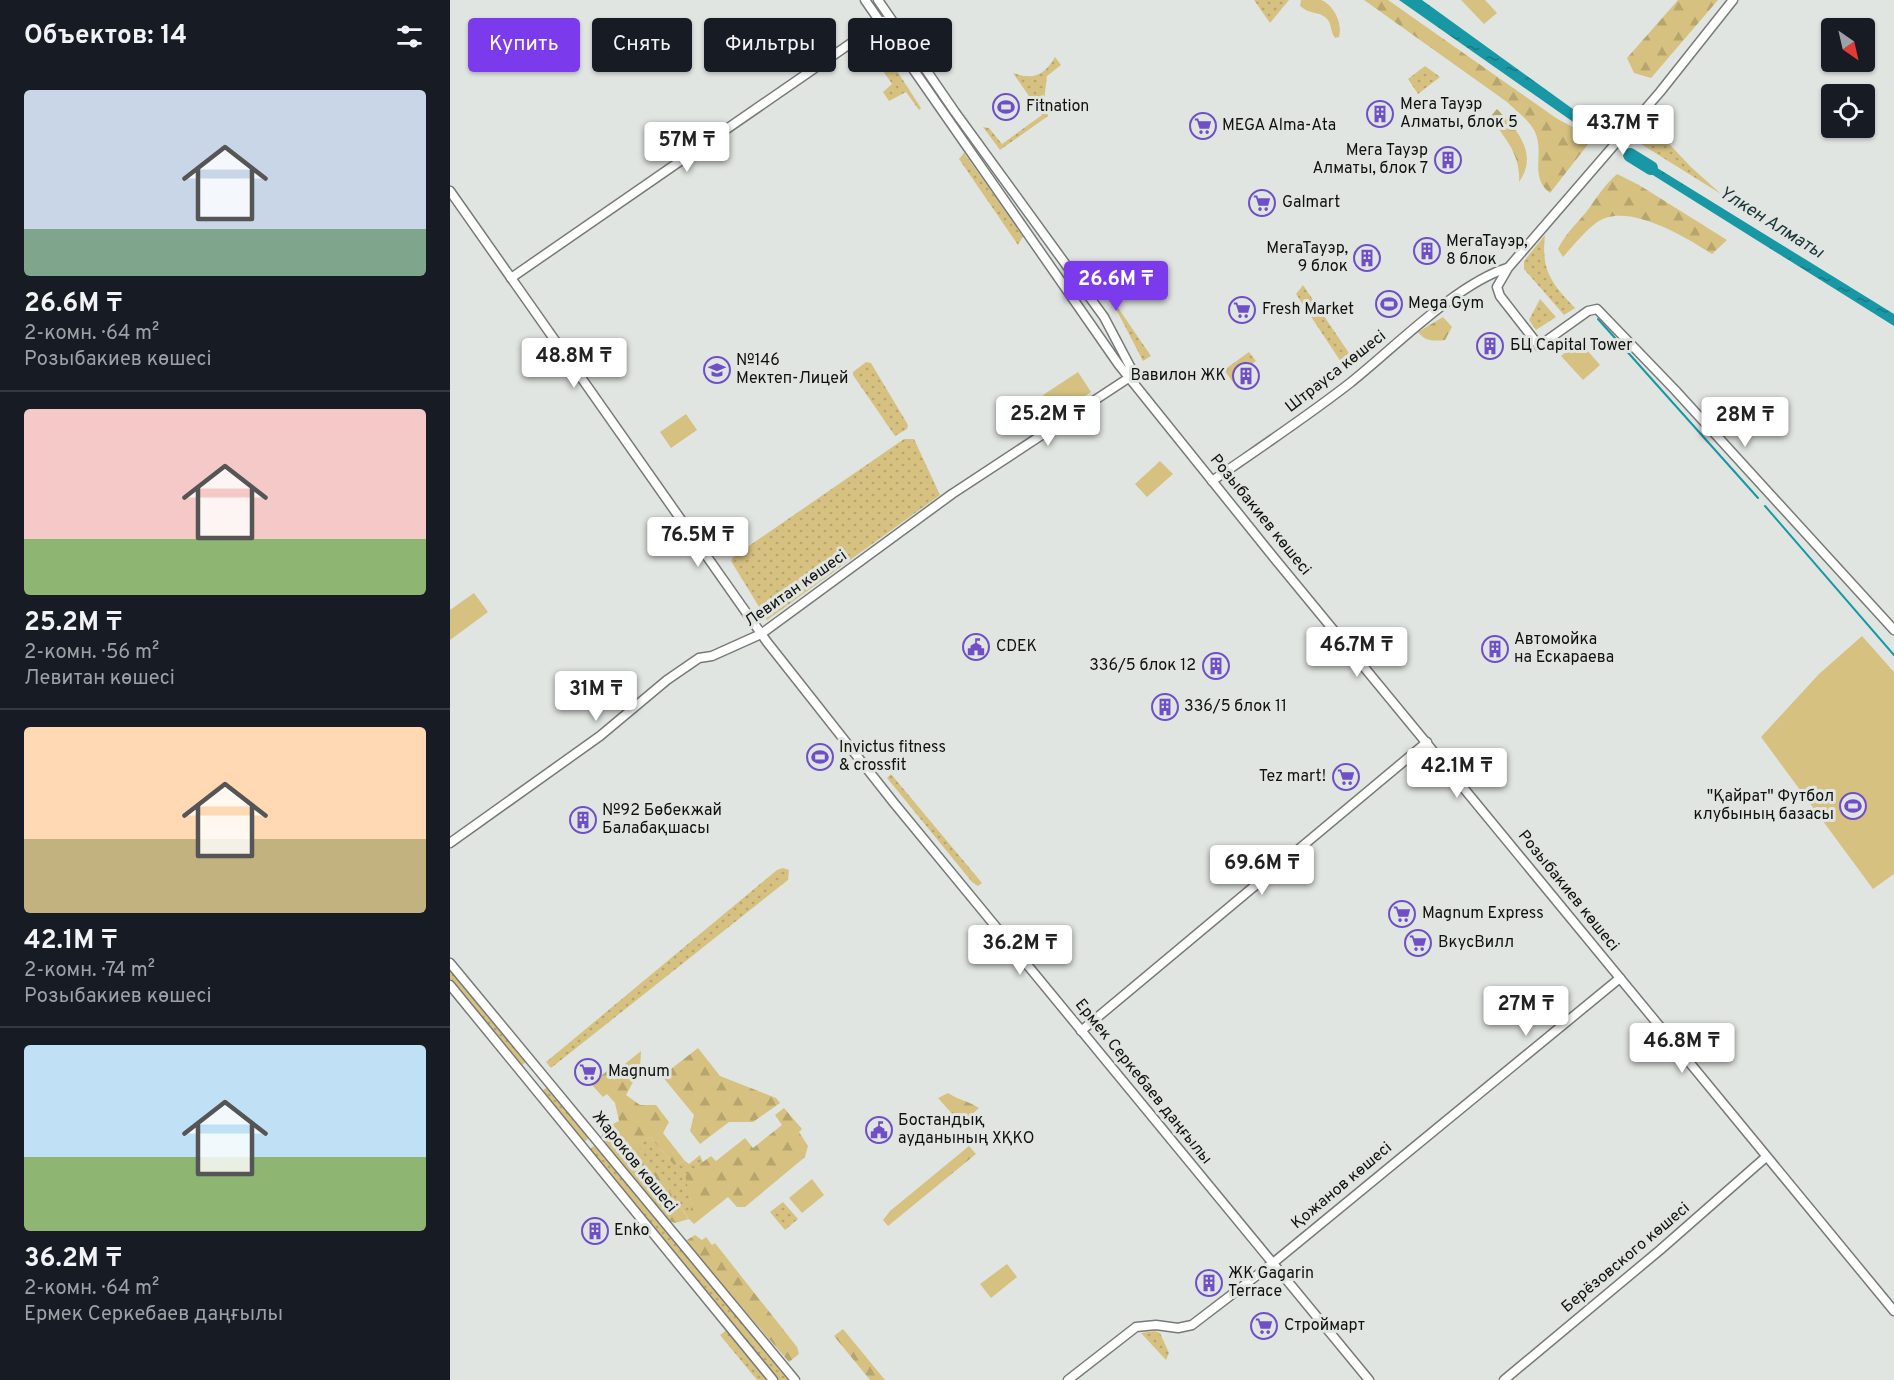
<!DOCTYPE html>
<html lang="ru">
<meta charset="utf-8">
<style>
:root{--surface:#171b24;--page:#20242c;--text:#f1f3f6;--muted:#9ea1a6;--line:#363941;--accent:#7c3aed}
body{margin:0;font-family:Overpass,sans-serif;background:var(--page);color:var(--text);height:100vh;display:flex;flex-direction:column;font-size:22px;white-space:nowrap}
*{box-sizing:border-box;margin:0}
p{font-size:20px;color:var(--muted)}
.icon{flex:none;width:33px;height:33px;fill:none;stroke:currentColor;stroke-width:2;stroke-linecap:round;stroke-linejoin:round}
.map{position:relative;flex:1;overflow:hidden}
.side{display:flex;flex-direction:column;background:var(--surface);width:450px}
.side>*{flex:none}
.top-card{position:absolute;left:18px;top:18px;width:570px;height:54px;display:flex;gap:12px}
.needle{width:39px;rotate:146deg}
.tools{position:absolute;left:1371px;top:18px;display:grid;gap:12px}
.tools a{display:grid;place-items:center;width:54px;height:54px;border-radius:6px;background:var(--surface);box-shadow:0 2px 4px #0004;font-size:30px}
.price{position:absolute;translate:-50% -51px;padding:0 14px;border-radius:6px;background:#fff;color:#222;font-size:20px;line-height:39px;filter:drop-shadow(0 2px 3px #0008)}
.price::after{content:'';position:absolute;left:50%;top:36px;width:18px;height:14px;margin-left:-9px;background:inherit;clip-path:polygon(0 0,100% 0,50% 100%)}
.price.current{background:var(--accent);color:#fff}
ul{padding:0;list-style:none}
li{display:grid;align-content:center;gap:12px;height:318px;padding:0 24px}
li+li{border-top:2px solid var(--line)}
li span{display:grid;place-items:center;height:186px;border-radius:6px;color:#555}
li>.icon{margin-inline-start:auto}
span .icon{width:108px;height:108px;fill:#fffc;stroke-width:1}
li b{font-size:26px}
h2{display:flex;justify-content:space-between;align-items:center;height:72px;padding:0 24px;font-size:26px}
.pill{padding:0 21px;border-radius:6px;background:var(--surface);box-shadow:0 2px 4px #0004;font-size:21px;line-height:54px}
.pill.current{background:var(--accent);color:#fff}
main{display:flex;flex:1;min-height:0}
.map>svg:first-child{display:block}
.grass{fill:url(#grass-dots)}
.forest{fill:url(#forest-firs)}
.pitch{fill:#d6c180}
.water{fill:url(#water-ripples)}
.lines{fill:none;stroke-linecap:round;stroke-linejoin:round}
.stream{stroke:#1897a4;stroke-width:2}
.river{stroke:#1897a4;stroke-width:14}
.secondary-casing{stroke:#777b78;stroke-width:11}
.secondary{stroke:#fff;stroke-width:8}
.labels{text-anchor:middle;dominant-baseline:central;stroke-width:6;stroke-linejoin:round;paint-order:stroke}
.poi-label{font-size:16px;fill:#101110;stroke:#e1e5e1;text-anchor:start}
.street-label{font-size:16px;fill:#101110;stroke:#e1e5e1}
.water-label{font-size:18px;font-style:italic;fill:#1b3437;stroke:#e1e5e1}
</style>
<main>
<section class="side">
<h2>Объектов: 14<svg class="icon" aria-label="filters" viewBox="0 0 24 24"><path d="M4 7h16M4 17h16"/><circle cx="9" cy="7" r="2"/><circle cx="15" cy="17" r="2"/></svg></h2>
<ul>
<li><span style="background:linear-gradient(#c9d6e8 75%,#7fa58c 0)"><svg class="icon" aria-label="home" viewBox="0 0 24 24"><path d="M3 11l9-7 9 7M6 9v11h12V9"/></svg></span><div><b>26.6M ₸</b><p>2-комн. · 64 m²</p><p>Розыбакиев көшесі</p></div></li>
<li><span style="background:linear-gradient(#f6c9c9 70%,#8fb573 0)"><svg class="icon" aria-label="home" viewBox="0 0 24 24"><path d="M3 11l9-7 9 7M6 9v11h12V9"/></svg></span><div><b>25.2M ₸</b><p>2-комн. · 56 m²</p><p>Левитан көшесі</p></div></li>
<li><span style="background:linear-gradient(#ffd9b3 60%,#c2b280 0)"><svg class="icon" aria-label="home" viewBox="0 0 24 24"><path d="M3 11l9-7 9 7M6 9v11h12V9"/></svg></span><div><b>42.1M ₸</b><p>2-комн. · 74 m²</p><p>Розыбакиев көшесі</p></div></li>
<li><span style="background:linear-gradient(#bfe0f5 60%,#8fb573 0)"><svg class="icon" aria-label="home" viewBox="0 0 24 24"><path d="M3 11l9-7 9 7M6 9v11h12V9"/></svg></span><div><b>36.2M ₸</b><p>2-комн. · 64 m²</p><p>Ермек Серкебаев даңғылы</p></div></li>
</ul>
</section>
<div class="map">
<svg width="1444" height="1380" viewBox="0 0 1444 1380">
<defs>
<pattern id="grass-dots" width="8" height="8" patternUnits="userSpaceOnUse" patternTransform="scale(1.5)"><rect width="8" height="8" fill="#d6c180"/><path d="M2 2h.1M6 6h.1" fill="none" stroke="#b7a56e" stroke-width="1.8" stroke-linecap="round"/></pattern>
<pattern id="forest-firs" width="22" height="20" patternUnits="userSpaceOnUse" patternTransform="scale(1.5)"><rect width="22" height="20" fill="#d6c180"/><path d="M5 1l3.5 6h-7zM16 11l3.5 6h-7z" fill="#b7a56e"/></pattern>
<pattern id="water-ripples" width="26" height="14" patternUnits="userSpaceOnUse" patternTransform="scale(1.5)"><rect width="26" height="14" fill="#1897a4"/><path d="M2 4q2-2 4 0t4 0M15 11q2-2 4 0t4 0" fill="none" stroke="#147a84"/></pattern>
</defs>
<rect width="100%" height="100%" fill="#e1e5e1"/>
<!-- grass -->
<g class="grass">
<path d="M804 0H839L820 23Z"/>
<path d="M429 43 471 108 469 110 456 92 439 101 433 92 442 84 421 53 410 59 409 57Z"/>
<path d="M605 57 611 65 597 76 594 100 598 116 550 150 533 127 539 128 552 144 592 115 563 73C583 80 594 76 605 57Z"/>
<path d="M975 66 990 77 968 94 958 79Z"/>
<path d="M1204 128 1241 167 1271 194 1191 144Z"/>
<path d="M514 153 573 236 568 245 509 159Z"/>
<path d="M1095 235C1091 270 1101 283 1125 308L1114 315 1074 269V261Z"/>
<path d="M638 264 701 356 693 361 668 313 636 268Z"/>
<path d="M853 285 905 362 900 366 893 365 846 294Z"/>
<path d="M1090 299 1106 317 1086 330 1079 320Z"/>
<path d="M799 352 806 361 794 370 802 380 788 389 774 370Z"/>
<path d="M416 362 421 363 458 425 457 429 445 436 403 375V372Z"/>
<path d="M454 439H464L490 495 317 620 281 561 283 557Z"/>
<path d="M441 774 532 883 528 886 522 882 437 778Z"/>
<path d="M333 868 339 870 338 880 101 1068 96 1062 327 870Z"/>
<path d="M0 968 77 1061 71 1066 0 979Z"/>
<path d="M102 1084 142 1135 131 1145 89 1093Z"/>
<path d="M200 1137 224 1165 235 1161 239 1164 250 1155 253 1163 236 1175 242 1205 239 1219 185 1143Z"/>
<path d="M148 1142 345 1380H323L137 1152Z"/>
<path d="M333 1202 348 1219 335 1230 320 1212Z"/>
<path d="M278 1329 319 1380H307L270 1335Z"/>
<path d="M705 1331 710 1333 719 1353 716 1360 691 1333Z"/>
</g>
<!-- forest -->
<g class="forest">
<path d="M914 0H938L1106 118 1143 138 1100 193C1078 176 1096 152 1084 130 1078 119 1066 111 1057 102Z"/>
<path d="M1228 0H1268L1201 78 1184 73 1177 58Z"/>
<path d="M1047 109C1067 129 1089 154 1069 182 1071 155 1055 138 1040 117Z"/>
<path d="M1167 174 1189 185 1277 240 1262 254C1236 237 1175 200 1146 223 1134 232 1123 246 1113 257L1108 249C1116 232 1129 222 1140 207 1149 194 1155 185 1167 174Z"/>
<path d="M993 317 1002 327 995 340C985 341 975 342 968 332Z"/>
<path d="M248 1048 270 1076 326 1098 330 1103 303 1122H279L250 1144 240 1131 244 1115 212 1076Z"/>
<path d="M191 1051 190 1069 176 1095 190 1105H206L219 1122 213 1133 235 1161 224 1165 200 1137 186 1143 238 1218 242 1205 235 1175 261 1156 266 1161 295 1138 303 1148 332 1125 325 1115 334 1108 352 1129 349 1132 358 1146 355 1157 295 1207H287L278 1197 244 1224 239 1219 225 1223 217 1220 151 1137 157 1127 169 1121 165 1103 157 1094 153 1097 141 1084 157 1071 161 1075Z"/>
<path d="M498 1093C508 1100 519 1101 529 1108L511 1124 488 1098Z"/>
<path d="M519 1146 526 1154 438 1226 433 1220 440 1211Z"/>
<path d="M245 1235 252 1240 256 1237 262 1245 265 1243 347 1347 349 1354 339 1362 239 1247 237 1240Z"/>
<path d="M393 1329 435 1380H420L384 1336Z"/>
</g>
<!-- pitch -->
<g class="pitch">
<path d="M851 0C857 0 866 0 871 0 884 5 893 24 889 37L885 38C880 31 882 24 877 19 870 11 860 15 850 6Z"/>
<path d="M1011 0H1035L1047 13 1034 24Z"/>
<path d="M1129 341 1150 365 1133 380 1111 356Z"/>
<path d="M628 372 641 392 607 415 593 395Z"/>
<path d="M236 414 247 430 221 448 210 432Z"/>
<path d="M710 461 723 474 697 497 685 484Z"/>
<path d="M24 593 38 612 0 640V610Z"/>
<path d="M1412 636 1444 672V874L1423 889 1311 737 1369 674Z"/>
<path d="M362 1179 374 1195 352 1213 339 1198Z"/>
<path d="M557 1264 567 1277 541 1298 530 1284Z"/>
</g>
<!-- water -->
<g class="water">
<path d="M949 0H972L1145 125 1148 133H1139Z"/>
<path d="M1186 159 1204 166 1444 314V326L1190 167Z"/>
</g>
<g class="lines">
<!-- stream -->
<g class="stream">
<path d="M1148 319 1308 498"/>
<path d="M1315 506 1444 655"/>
</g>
<!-- river -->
<g class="river">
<path d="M1133 122 1152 135"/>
<path d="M1180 155 1201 168"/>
</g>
<defs>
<g id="secondary">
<path d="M415 0 669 365 825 559 1444 1311"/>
<path d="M1283 0 1210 92 1058 268 1047 287 1050 296 1089 346 1138 311 1147 309 1225 390 1444 630"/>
<path d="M0 191 317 642 444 803 919 1380"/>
<path d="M61 278 433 21"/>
<path d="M762 481C808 449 855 418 900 383 943 349 1006 284 1057 268"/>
<path d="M0 843 150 736 217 680 249 658 262 656 311 634 502 494 680 377 683 372 654 317 505 112 428 0"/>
<path d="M0 963 345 1380"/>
<path d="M0 985 323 1380"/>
<path d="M631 1031 977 742"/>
<path d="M618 1380 686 1327 706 1325 728 1328 742 1325 823 1263 1170 978"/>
<path d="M1054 1380 1210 1250 1316 1157"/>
</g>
</defs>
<!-- secondary casing -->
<use href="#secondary" class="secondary-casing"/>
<!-- secondary -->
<use href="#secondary" class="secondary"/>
</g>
<!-- icons -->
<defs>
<symbol id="stadium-ring" viewBox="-11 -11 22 22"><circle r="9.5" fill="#e1e5e1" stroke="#6e4fc8" stroke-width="1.5"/><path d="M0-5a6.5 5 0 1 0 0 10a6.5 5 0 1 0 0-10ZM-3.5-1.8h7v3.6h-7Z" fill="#6e4fc8"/></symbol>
<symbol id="building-ring" viewBox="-11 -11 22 22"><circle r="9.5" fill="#e1e5e1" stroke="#6e4fc8" stroke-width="1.5"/><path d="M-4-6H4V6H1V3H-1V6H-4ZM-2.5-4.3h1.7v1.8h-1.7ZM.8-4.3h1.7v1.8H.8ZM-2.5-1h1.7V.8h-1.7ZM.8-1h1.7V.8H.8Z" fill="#6e4fc8"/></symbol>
<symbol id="supermarket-ring" viewBox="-11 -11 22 22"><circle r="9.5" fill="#e1e5e1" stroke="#6e4fc8" stroke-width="1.5"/><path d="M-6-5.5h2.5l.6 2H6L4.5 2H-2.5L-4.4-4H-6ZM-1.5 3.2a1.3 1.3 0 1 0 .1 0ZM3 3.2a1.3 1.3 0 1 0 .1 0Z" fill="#6e4fc8"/></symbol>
<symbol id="school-ring" viewBox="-11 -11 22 22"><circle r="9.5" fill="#e1e5e1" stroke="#6e4fc8" stroke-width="1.5"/><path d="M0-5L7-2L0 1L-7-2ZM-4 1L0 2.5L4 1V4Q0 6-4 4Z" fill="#6e4fc8"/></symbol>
<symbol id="civic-ring" viewBox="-11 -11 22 22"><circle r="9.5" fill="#e1e5e1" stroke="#6e4fc8" stroke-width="1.5"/><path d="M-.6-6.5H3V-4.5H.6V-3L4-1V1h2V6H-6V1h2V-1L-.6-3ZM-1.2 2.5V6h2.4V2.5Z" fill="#6e4fc8"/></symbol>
</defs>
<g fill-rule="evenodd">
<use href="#stadium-ring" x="541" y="92" width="30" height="30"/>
<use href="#building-ring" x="915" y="99" width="30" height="30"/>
<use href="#supermarket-ring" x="738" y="111" width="30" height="30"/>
<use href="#building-ring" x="983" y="145" width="30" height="30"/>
<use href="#supermarket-ring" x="797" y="188" width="30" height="30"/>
<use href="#building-ring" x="962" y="236" width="30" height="30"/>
<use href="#building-ring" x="902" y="243" width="30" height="30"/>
<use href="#stadium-ring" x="924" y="289" width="30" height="30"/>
<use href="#supermarket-ring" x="777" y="295" width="30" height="30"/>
<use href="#building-ring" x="1025" y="331" width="30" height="30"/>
<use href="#school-ring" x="252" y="355" width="30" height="30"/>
<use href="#building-ring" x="781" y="361" width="30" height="30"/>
<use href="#civic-ring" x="511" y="632" width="30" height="30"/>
<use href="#building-ring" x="1030" y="634" width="30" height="30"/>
<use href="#building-ring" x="751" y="651" width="30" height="30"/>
<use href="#building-ring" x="700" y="692" width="30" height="30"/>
<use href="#stadium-ring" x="355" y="742" width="30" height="30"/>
<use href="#supermarket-ring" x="881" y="762" width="30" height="30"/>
<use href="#stadium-ring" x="1388" y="791" width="30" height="30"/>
<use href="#building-ring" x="118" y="805" width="30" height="30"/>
<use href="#supermarket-ring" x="937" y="899" width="30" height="30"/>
<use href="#supermarket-ring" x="953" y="928" width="30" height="30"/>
<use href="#supermarket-ring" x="123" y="1057" width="30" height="30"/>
<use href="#civic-ring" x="414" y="1115" width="30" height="30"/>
<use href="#building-ring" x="130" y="1216" width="30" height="30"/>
<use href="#building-ring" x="744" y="1268" width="30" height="30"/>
<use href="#supermarket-ring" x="799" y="1311" width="30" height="30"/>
</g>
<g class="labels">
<!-- poi labels -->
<g class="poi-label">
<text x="950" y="105">Мега Тауэр<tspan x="950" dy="18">Алматы, блок 5</tspan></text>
<text x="576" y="107">Fitnation</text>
<text x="772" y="126">MEGA Alma-Ata</text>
<text x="978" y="151" text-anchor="end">Мега Тауэр<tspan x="978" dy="18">Алматы, блок 7</tspan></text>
<text x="832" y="203">Galmart</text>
<text x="996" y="242">МегаТауэр,<tspan x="996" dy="18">8 блок</tspan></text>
<text x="898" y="249" text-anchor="end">МегаТауэр,<tspan x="898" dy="18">9 блок</tspan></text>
<text x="958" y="304">Mega Gym</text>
<text x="812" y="310">Fresh Market</text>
<text x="1060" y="346">БЦ Capital Tower</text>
<text x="286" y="361">№146<tspan x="286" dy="18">Мектеп-Лицей</tspan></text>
<text x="776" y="376" text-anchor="end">Вавилон ЖК</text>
<text x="1064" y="640">Автомойка<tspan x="1064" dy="18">на Ескараева</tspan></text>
<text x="546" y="647">CDEK</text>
<text x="746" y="666" text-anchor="end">336/5 блок 12</text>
<text x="734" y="707">336/5 блок 11</text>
<text x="389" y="748">Invictus fitness<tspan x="389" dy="18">&amp; crossfit</tspan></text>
<text x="876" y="777" text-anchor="end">Tez mart!</text>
<text x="1384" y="797" text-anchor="end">"Қайрат" Футбол<tspan x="1384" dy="18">клубының базасы</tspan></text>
<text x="152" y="811">№92 Бөбекжай<tspan x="152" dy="18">Балабақшасы</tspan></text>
<text x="972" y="914">Magnum Express</text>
<text x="988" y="943">ВкусВилл</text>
<text x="158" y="1072">Magnum</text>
<text x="448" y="1121">Бостандық<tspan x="448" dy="18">ауданының ХҚКО</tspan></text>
<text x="164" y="1231">Enko</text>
<text x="778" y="1274">ЖК Gagarin<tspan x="778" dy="18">Terrace</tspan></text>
<text x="834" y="1326">Строймарт</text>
</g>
<!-- street labels -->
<g class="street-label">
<text transform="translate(886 372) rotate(-38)">Штрауса көшесі</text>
<text transform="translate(810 515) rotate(51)">Розыбакиев көшесі</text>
<text transform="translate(346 589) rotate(-35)">Левитан көшесі</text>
<text transform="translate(1118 891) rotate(51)">Розыбакиев көшесі</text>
<text transform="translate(693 1082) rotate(51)">Ермек Серкебаев даңғылы</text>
<text transform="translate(184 1162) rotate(51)">Жароков көшесі</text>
<text transform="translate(892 1186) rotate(-40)">Қожанов көшесі</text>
<text transform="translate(1176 1258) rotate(-40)">Берёзовского көшесі</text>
</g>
<!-- water labels -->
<g class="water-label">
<text transform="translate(1321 223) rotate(32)">Үлкен Алматы</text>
</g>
</g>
</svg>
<div class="tools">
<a><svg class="needle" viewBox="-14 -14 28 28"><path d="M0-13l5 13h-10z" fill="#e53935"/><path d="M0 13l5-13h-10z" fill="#9ea1a6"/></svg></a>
<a><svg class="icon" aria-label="locate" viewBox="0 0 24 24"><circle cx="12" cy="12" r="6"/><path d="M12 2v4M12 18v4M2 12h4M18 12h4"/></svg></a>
</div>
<b class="price" style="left:1173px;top:156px">43.7M ₸</b>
<b class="price" style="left:237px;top:173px">57M ₸</b>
<b class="price current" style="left:666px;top:312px">26.6M ₸</b>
<b class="price" style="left:124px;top:389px">48.8M ₸</b>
<b class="price" style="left:598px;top:447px">25.2M ₸</b>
<b class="price" style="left:1295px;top:448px">28M ₸</b>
<b class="price" style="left:248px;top:568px">76.5M ₸</b>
<b class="price" style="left:907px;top:678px">46.7M ₸</b>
<b class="price" style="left:146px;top:722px">31M ₸</b>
<b class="price" style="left:1007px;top:799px">42.1M ₸</b>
<b class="price" style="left:812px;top:896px">69.6M ₸</b>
<b class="price" style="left:570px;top:976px">36.2M ₸</b>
<b class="price" style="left:1076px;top:1037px">27M ₸</b>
<b class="price" style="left:1232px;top:1074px">46.8M ₸</b>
<div class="top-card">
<a class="pill current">Купить</a>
<a class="pill">Снять</a>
<a class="pill">Фильтры</a>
<a class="pill">Новое</a>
</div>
</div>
</main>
